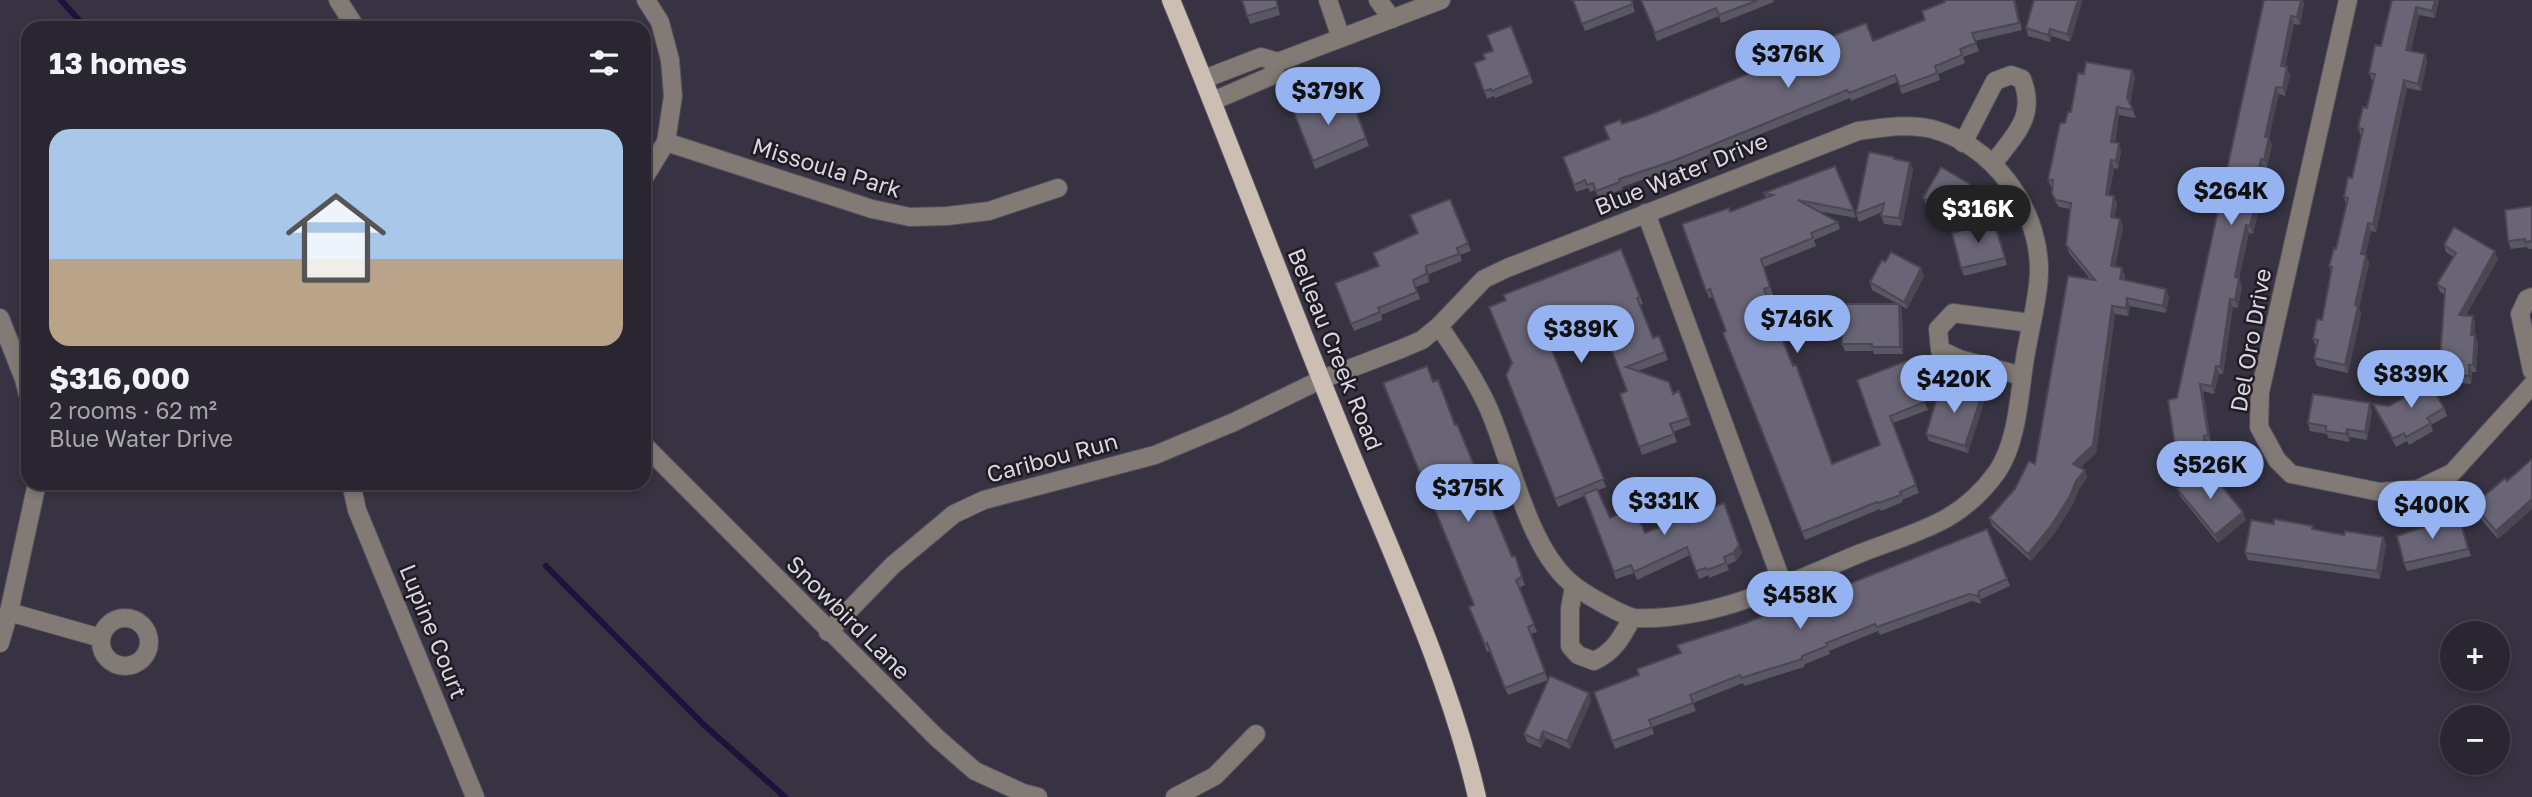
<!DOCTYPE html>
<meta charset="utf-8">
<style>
:root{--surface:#292632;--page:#35323e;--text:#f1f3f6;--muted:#a5a5ac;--line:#45434d;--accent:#95b2f1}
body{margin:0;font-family:"Golos Text",sans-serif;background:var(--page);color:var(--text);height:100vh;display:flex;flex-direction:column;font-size:26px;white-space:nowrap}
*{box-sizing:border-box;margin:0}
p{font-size:23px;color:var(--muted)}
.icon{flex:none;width:38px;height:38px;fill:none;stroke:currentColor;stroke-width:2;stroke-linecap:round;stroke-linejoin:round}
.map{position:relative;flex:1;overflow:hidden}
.side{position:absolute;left:21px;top:21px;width:630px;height:469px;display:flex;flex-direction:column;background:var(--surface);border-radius:21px;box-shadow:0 4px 10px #0003,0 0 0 2px var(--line)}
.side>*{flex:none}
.tools{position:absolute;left:2440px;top:621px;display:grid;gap:14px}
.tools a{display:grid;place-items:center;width:70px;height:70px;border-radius:50%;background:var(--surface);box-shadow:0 4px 10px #0003,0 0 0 2px var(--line);font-size:35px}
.price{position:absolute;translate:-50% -60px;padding:0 16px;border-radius:24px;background:var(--accent);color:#111;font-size:23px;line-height:46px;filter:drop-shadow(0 2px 4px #0008)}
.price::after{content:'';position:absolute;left:50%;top:42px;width:21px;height:16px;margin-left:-10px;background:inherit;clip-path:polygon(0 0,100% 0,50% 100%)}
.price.on{background:#222;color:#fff}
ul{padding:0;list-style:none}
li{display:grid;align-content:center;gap:14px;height:371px;padding:0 28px}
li+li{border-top:2px solid var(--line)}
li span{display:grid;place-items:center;height:217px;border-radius:21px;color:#555}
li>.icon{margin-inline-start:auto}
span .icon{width:126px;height:126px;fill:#fffc;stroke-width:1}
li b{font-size:30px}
h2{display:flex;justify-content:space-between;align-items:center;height:84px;padding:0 28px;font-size:30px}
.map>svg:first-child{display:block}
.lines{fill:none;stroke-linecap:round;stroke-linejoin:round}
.stream{stroke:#20113a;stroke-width:6}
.minor-casing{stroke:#54505e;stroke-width:20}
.major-casing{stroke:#54505e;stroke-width:20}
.minor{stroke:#817a75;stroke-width:18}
.major{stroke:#cdbeb3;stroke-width:18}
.wall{fill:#5a5765}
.shaded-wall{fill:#4a4753}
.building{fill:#696576;stroke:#4a4753;stroke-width:2}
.labels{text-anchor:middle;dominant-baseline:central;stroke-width:5;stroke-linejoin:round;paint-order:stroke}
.street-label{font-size:23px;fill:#d9d6e0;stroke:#1e1c23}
</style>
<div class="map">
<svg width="2532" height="797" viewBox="0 0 2532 797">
<rect width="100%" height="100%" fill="#373342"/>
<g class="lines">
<!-- stream -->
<g class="stream">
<path d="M61 0 86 28"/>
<path d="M546 566 704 725 785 797"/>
</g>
<defs>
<g id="minor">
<path d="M338 0 356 28"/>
<path d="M1328 0 1341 38"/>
<path d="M1378 0 1392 19"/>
<path d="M2348 0 2260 392 2259 427 2277 460 2291 474 2380 492 2418 489 2452 473 2532 385"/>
<path d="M1204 79 1261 57 1278 62 1441 0"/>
<path d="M1213 101 1271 76 1278 62"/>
<path d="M666 142 872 209 910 217 947 216 989 211 1058 188"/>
<path d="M1963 143 1995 81 2011 75 2022 79C2037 117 2014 135 1993 164"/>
<path d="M644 178 666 142 673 96 670 60 660 22 646 0"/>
<path d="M1646 213 1783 585"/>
<path d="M2532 297 2527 299 2520 314 2532 371"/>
<path d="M0 318 24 379 28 395"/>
<path d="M2022 376 1959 359 1940 350 1938 329 1953 313 2031 323"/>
<path d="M644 445 937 738 975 771 1023 793 1038 797"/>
<path d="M351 483 357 510 475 797"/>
<path d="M1574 586 1570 609V646L1578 655 1594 661C1614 652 1622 637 1632 618"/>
<path d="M9 612 101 638"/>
<circle cx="125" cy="642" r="24"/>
<path d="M828 632 893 565 954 514 984 500 1155 455 1234 422 1320 380 1401 349 1422 340 1439 326 1484 279 1507 268 1858 131C1882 128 1908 123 1932 129 1992 145 2037 205 2039 267 2040 291 2029 333 2025 358 2019 394 2018 441 1997 472 1984 490 1966 507 1947 518 1920 533 1889 542 1861 553 1790 582 1715 621 1636 618 1624 617 1587 595 1576 587 1528 553 1511 457 1487 405 1474 377 1456 351 1439 326"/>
<path d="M0 643 9 612 37 483"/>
<path d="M1175 797 1215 776 1256 734"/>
</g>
<path id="major" d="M1171 0C1230 142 1283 287 1341 429 1389 549 1448 671 1477 797"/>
</defs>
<!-- minor casing -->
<use href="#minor" class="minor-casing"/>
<!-- major casing -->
<use href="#major" class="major-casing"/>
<!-- minor -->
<use href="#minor" class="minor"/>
<!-- major -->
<use href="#major" class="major"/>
</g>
<!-- wall -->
<g class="wall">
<path d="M1242 0H1277L1280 15 1250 24Z"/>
<path d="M1573 0H1631L1635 12 1585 31Z"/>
<path d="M1641 0H1773L1774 2 1721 23 1719 16 1657 41Z"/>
<path d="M1944 0H2015L2022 30 1975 41 1979 51 1963 57 1965 63 1938 74 1940 80 1902 94 1897 82 1851 101 1850 98 1676 168 1622 187 1623 189 1599 199 1595 190 1590 192 1588 188 1576 192 1563 157 1609 140 1622 124 1785 66 1798 58 1873 41 1925 20 1945 2Z"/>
<path d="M2034 0H2082V2L2070 42 2052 36 2050 42 2028 36 2026 28Z"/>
<path d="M2264 0H2303L2304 4 2300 25 2294 24 2285 66 2290 75 2285 96 2279 94 2274 113 2269 138 2272 145 2267 168 2264 167 2255 206 2258 213 2253 234 2249 233 2239 278 2242 286 2238 308 2233 307 2223 374H2219L2214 394 2203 391 2211 443H2206L2209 462 2180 466 2177 459V398Z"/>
<path d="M2392 0H2439L2435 18 2419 15 2411 50 2425 54 2427 61 2421 91 2407 88 2376 232 2371 231 2365 255 2369 263 2359 308 2361 314 2348 373 2317 366 2314 358 2316 346 2313 339 2322 320 2331 272 2329 266 2336 249 2346 204 2344 197 2352 178 2361 136 2358 128 2367 108 2373 81 2372 80 2369 73 2381 46Z"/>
<path d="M1511 26 1533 83 1495 98 1494 96 1487 99 1474 63 1485 59 1493 51Z"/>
<path d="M2132 70 2135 77 2130 104 2136 118 2119 115 2115 143 2121 151 2118 169 2114 168 2109 195 2114 196 2117 204 2114 218 2123 226 2115 267 2125 275 2124 280 2169 297 2166 313 2130 306 2128 316 2115 314 2096 453 2080 468 2085 470 2087 478 2079 489 2073 504 2054 534 2031 561 1992 526 1989 518 2015 489 2035 464 2091 280 2069 253 2066 245 2071 209 2059 207 2055 201 2052 194 2053 187H2051L2048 180 2065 123 2071 112 2084 74Z"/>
<path d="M1352 101 1369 146 1315 169 1291 105 1321 113Z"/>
<path d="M1894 157 1895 160 1910 162 1913 170 1902 226 1884 224 1881 216 1882 212 1859 222 1856 214Z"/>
<path d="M1835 166 1856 218 1818 211 1838 222 1840 229 1814 240 1816 246 1764 267 1773 295 1767 297 1776 324 1782 326 1785 334 1782 340 1832 464 1880 445 1909 362 1928 410 1893 423 1919 493 1902 500 1903 502 1881 511 1880 509 1805 540 1726 341V331L1713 297 1709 298 1682 224 1730 212 1766 197 1764 193Z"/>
<path d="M1972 191 1954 222 1926 205 1923 198Z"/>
<path d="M1450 199 1471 251 1460 255 1462 261 1429 274V282L1416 287 1420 299 1381 315 1382 320 1354 331 1335 283 1378 266 1417 233Z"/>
<path d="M2532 206V249H2528L2527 247 2511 249 2508 241Z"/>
<path d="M1994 222 2007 265 1964 276 1961 268Z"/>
<path d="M2444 245 2498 259 2466 315 2473 316 2475 323 2474 335 2478 343 2476 372H2472L2471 384 2441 381 2439 374 2445 295 2440 292 2437 284 2453 257 2446 252Z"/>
<path d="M1621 249 1643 304 1640 305 1653 338 1659 336 1668 360 1638 371 1673 394 1679 391 1691 425 1673 432 1677 442 1642 455 1620 394 1627 391 1601 321 1548 341 1606 487 1598 490 1610 518 1645 533 1742 552 1736 561 1727 565 1729 570 1709 578V575L1699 579 1690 555 1637 580 1634 573 1616 579 1584 496 1558 507 1506 375Z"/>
<path d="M1885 262 1921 268 1924 276 1907 309 1900 305 1902 312 1903 354H1874L1873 351H1845L1842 344 1898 304 1872 290 1870 282Z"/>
<path d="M1433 382 1455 425 1512 557 1522 577 1525 585 1520 587 1537 632 1531 634 1548 680 1508 695 1490 651 1487 652 1472 615 1474 605Z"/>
<path d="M2406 386 2444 408 2447 416 2431 425 2433 431 2409 445 2407 441 2396 447 2376 411 2373 404 2389 406 2410 395Z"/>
<path d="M1958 390 1982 394 1984 402 1968 453 1929 441 1926 434Z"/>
<path d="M2372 411 2367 440 2350 437 2349 442 2328 438 2327 434 2310 431 2308 423Z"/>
<path d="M2532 459V509L2498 539 2478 516 2476 508 2484 501 2483 497 2507 481Z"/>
<path d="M2177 489 2246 520 2218 543 2180 496Z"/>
<path d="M2460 520 2471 556 2407 571 2404 563 2440 525Z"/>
<path d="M1987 529 2010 586 1981 599V604L1972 601 1880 635 1878 631 1829 651 1830 654 1805 664 1804 667 1744 686 1743 683 1693 703 1696 711 1652 727 1654 734 1615 749 1594 692 1639 675 1746 623 1791 607Z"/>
<path d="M2314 530 2344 535 2383 537 2386 544 2380 579 2248 560 2245 553Z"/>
<path d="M1589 693 1591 701 1570 749 1546 738 1541 748 1527 742 1524 734Z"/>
</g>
<!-- shaded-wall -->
<g class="shaded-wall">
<path d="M2078 0H2082V2L2070 42 2067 34Z"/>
<path d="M2301 0H2303L2304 4 2300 25 2297 17Z"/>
<path d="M2435 0H2439L2435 18 2432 11Z"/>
<path d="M2416 7 2419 15 2409 57 2406 50Z"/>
<path d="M2291 16 2294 24 2284 73 2281 66Z"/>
<path d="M2050 29 2052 36 2050 42 2048 35Z"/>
<path d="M2425 54 2427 61 2421 91 2418 84Z"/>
<path d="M2287 67 2290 75 2285 96 2283 88Z"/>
<path d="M2132 70 2135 77 2130 106 2127 98Z"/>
<path d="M2404 80 2407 88 2376 232 2373 224Z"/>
<path d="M2276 87 2279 94 2269 138 2272 145 2267 168 2264 160 2265 137Z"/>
<path d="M2117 107 2119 115 2113 150 2111 142Z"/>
<path d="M2119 143 2121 151 2118 169 2116 161Z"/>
<path d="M2261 159 2264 167 2255 206 2258 213 2253 234 2250 226 2251 204Z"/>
<path d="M2111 160 2114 168 2108 202 2106 195Z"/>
<path d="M1910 162 1913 170 1902 226 1899 218Z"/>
<path d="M1970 184 1972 191 1954 222 1951 215Z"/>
<path d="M2114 196 2117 204 2113 224 2111 217Z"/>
<path d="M2120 219 2123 226 2114 273 2111 266Z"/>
<path d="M2368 223 2371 231 2364 262 2361 254Z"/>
<path d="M2246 225 2249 233 2239 278 2242 286 2238 308 2235 300V277Z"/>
<path d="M2495 251 2498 259 2462 322 2459 315Z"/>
<path d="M2366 255 2369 263 2359 308 2361 314 2348 373 2345 365 2355 305Z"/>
<path d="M1426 266 1429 274V282L1426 274Z"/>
<path d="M1921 268 1924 276 1907 309 1904 302Z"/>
<path d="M2122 268 2125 275 2123 287 2120 279Z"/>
<path d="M2166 289 2169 297 2166 313 2163 306Z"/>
<path d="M2127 298 2130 306 2128 316 2126 308Z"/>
<path d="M2230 299 2233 307 2223 374 2220 367Z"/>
<path d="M1899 304 1902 312 1903 354 1900 347Z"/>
<path d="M2112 306 2115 314 2096 453 2076 472 2073 464Z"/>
<path d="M2473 316 2475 323 2474 342 2471 335Z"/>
<path d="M1782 326 1785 334 1782 340 1780 332Z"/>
<path d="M2475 335 2478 343 2476 372 2473 365Z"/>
<path d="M2469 365 2472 372 2471 384 2469 376Z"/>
<path d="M2216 366 2219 374 2214 394 2212 386Z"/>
<path d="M2200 384 2203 391 2211 443 2208 435Z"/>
<path d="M1982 394 1984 402 1968 453 1965 446Z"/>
<path d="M2370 403 2372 411 2367 440 2365 432Z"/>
<path d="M2347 429 2350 437 2349 442 2346 434Z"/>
<path d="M2204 436 2206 443 2209 462 2206 454Z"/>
<path d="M2085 470 2087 478 2079 489 2073 504 2054 534 2031 561 2028 554 2076 481Z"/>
<path d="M2532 499V509L2498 539 2496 531Z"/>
<path d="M2243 512 2246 520 2218 543 2215 535Z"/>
<path d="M2383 537 2386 544 2380 579 2377 571Z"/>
<path d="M1739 545 1742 552 1736 561 1733 553Z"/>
<path d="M1979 591 1981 599V604L1978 596Z"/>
<path d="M1589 693 1591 701 1570 749 1567 741Z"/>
<path d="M1543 731 1546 738 1541 748 1539 741Z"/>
</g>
<!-- building -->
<g class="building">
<path d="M1242 0H1276L1278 7 1247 16Z"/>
<path d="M1573 0H1631L1633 4 1582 24Z"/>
<path d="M1641 0H1758L1719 15 1716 8 1655 33Z"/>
<path d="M1944 0H2014L2019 23 1972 33 1976 43 1960 49 1962 55 1935 66 1937 73 1900 87 1895 75 1849 93 1847 90 1673 161 1619 179 1620 182 1596 191 1593 183 1587 185 1585 180 1574 185 1563 157 1609 139 1604 126 1620 120 1622 124 1646 116 1774 63 1785 66 1788 59 1795 56 1798 58 1830 45 1827 38 1866 23 1873 41 1925 20 1922 11 1945 2Z"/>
<path d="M2034 0H2078L2067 34 2050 29 2048 35 2026 28Z"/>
<path d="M2264 0H2301L2297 17 2291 16 2285 47 2281 66 2287 67 2283 88 2276 87 2272 105 2265 137H2269L2264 160 2261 159 2251 204 2255 205 2250 226 2246 225 2240 252 2235 277 2239 278 2235 300 2230 299 2220 367 2216 366 2212 386 2200 384 2208 435 2204 436 2206 454 2177 459 2168 400 2177 398Z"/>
<path d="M2392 0H2435L2432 11 2416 7 2406 50 2425 54 2418 84 2404 80 2373 224 2368 223 2361 254 2366 255 2355 305 2358 306 2345 365 2314 358 2318 340 2313 339 2317 319 2322 320 2332 267 2329 266 2334 248 2336 249 2348 198 2344 197 2348 177 2352 178 2363 129 2358 128 2363 107 2367 108 2375 74 2369 73 2375 45 2381 46Z"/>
<path d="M1511 26 1530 75 1492 91 1491 89 1484 91 1474 63 1485 59 1483 54 1493 51 1487 35Z"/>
<path d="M2086 62 2132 70 2127 98 2133 110 2117 107 2111 142 2119 143 2116 161 2111 160 2106 195 2114 196 2111 217 2120 219 2111 266 2122 268 2120 279 2166 289 2163 306 2127 298 2126 308 2112 306 2093 445 2073 464 2085 470 2076 481 2070 496 2051 526 2028 554 1989 518 2015 489 2029 461 2035 464 2068 276 2095 280 2066 245 2071 203 2056 200 2052 194 2053 180H2048L2060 123H2065L2068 112H2071L2078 73 2084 74Z"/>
<path d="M1315 96 1321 113 1352 101 1366 138 1313 161 1291 105Z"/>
<path d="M1869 152 1894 157V159L1910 162 1899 218 1881 216 1884 203 1856 214Z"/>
<path d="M1835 166 1854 211 1798 200 1838 222 1811 233 1813 238 1761 259 1770 287 1764 289 1776 324 1782 326 1780 332 1784 344 1793 366 1796 365 1832 464 1880 445 1857 380 1906 361 1909 362 1925 402 1890 416 1916 485 1900 492 1901 495 1878 503 1877 502 1802 532 1723 333 1726 331 1710 289 1706 291 1682 224 1729 208 1730 212 1773 195 1764 193Z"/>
<path d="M1941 167 1970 184 1951 215 1923 198Z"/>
<path d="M1450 199 1468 243 1457 248 1459 254 1426 266V274L1413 280 1417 292 1378 308 1380 312 1351 324 1335 283 1379 266 1373 253 1418 233 1410 215Z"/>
<path d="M2532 206V241L2525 242V239L2508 241 2505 210Z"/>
<path d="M1994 222 2005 258 1961 268 1952 233Z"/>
<path d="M2454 227 2495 251 2459 315 2473 316 2471 335H2475L2473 365H2469V376L2439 374 2445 289 2437 284 2456 253 2444 245Z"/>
<path d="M1621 249 1640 297 1637 298 1653 338 1659 336 1665 352 1626 367 1669 382 1673 394 1679 391 1689 418 1670 424 1674 434 1639 447 1620 394 1627 391 1598 314 1545 333 1604 479 1555 499 1506 375 1512 363 1489 307 1506 300 1503 295Z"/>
<path d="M1891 252 1921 268 1904 302 1870 282 1882 260 1885 262Z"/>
<path d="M1842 304H1899L1900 347H1872V344H1842Z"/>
<path d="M1427 366 1433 382 1438 380 1455 425 1457 424 1512 557 1515 556 1522 577 1516 580 1534 624 1528 627 1545 672 1505 688 1487 643 1485 645 1469 607 1474 605 1383 383Z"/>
<path d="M2425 375 2444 408 2427 418 2431 423 2406 437 2404 433 2393 439 2373 404 2389 406 2411 394 2406 386Z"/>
<path d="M1941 385 1958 390 1960 387 1982 394 1965 446 1926 434Z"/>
<path d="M2313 394 2370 403 2365 432 2347 429 2346 434 2326 431V426L2308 423Z"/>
<path d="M2532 459V499L2496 531 2476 508 2485 500 2483 497 2505 478 2507 481Z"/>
<path d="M2205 466 2243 512 2215 535 2177 489Z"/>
<path d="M1597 489 1610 518 1634 508 1645 533 1724 503 1739 545 1733 553 1724 557 1726 563 1707 570 1706 568 1696 571 1687 547 1634 572 1631 565 1614 572 1584 494Z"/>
<path d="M2274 519 2313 526 2312 529 2344 535 2345 531 2383 537 2377 571 2245 553 2251 520 2274 524Z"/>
<path d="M2460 520 2468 549 2404 563 2397 536 2439 522 2440 525Z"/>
<path d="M1987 529 2007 579 1979 591 1978 596 1969 594 1877 627 1875 624 1826 643 1827 646 1802 656V659L1741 678 1740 675 1690 695 1693 703 1649 720 1652 727 1612 741 1594 692 1639 675 1637 669 1681 653 1677 645 1746 623 1790 605 1791 607Z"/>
<path d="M1550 676 1589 693 1567 741 1543 731 1539 741 1524 734Z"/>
</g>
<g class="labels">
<!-- street labels -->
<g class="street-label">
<text transform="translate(827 167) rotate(17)">Missoula Park</text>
<text transform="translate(1681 173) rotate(-22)">Blue Water Drive</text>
<text transform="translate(2250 340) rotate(-80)">Del Oro Drive</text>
<text transform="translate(1336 349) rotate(68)">Belleau Creek Road</text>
<text transform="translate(1052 457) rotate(-15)">Caribou Run</text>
<text transform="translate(849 617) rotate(45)">Snowbird Lane</text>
<text transform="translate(434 631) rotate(68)">Lupine Court</text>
</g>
</g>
</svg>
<div class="tools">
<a>+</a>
<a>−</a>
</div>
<b class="price" style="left:1788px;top:90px">$376K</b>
<b class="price" style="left:1328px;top:127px">$379K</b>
<b class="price" style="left:2231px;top:227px">$264K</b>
<b class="price on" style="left:1978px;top:245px">$316K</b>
<b class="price" style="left:1797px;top:355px">$746K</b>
<b class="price" style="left:1581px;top:365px">$389K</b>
<b class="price" style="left:2411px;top:410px">$839K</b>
<b class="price" style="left:1954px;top:415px">$420K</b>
<b class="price" style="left:2210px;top:501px">$526K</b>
<b class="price" style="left:1468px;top:524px">$375K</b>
<b class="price" style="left:1664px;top:537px">$331K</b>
<b class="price" style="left:2432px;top:541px">$400K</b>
<b class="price" style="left:1800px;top:631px">$458K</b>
<section class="side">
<h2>13 homes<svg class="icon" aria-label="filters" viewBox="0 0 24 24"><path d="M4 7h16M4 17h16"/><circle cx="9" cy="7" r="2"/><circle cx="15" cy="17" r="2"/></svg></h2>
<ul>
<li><span style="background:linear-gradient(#a9c7e8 60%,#b9a48a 0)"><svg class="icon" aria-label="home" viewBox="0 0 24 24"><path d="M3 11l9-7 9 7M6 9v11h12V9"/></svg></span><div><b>$316,000</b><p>2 rooms · 62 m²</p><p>Blue Water Drive</p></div></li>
</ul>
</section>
</div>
